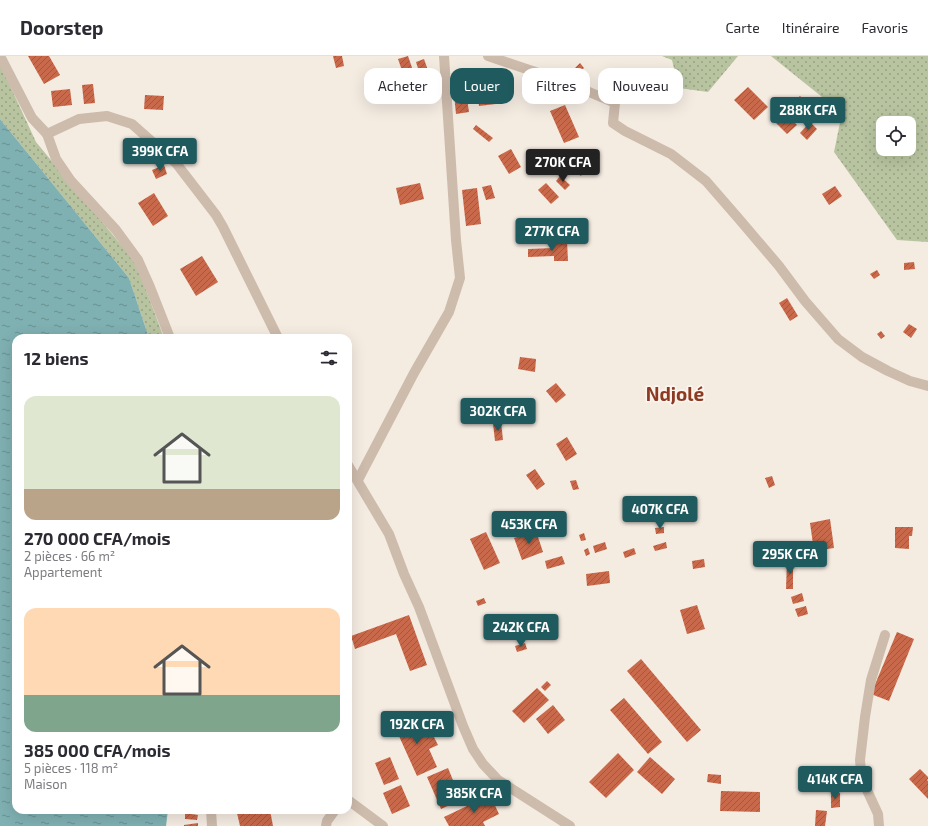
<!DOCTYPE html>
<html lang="fr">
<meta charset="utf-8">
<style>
:root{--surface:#fff;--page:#f2f2f3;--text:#2b2b33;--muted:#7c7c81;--line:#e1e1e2;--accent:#1f5a5e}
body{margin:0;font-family:"Exo 2",sans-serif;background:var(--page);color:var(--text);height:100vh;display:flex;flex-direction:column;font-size:15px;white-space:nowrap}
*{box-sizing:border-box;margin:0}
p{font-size:13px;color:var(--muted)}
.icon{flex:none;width:22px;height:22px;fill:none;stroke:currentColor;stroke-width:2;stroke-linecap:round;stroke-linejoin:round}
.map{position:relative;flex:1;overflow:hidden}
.sheet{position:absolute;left:12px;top:278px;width:340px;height:480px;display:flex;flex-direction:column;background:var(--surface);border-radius:12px;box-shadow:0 4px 16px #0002}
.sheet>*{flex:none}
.guide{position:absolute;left:364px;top:12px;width:380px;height:36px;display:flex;gap:8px}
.fabs{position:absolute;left:876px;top:60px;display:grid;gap:8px}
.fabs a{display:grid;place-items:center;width:40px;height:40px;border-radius:8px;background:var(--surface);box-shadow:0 4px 16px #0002;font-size:20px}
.price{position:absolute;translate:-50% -34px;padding:0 9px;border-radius:4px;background:var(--accent);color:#fff;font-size:13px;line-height:26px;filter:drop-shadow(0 1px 2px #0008)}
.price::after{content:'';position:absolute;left:50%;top:24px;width:12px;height:9px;margin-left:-6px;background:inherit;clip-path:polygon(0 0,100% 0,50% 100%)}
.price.active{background:#222;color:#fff}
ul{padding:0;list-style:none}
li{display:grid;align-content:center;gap:8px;height:212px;padding:0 12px}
li span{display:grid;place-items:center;height:124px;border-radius:12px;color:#555}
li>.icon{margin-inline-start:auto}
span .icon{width:72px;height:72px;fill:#fffc;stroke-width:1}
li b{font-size:17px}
h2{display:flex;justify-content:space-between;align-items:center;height:48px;padding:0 12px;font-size:17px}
.chip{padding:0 14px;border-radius:12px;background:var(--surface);box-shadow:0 4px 16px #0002;font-size:14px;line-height:36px}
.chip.active{background:var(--accent);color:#fff}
header{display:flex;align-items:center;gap:24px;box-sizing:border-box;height:56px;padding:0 20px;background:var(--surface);border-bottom:1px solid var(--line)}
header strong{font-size:19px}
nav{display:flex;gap:22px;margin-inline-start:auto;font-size:14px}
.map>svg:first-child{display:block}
.grass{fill:url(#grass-dots);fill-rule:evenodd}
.water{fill:url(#water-ripples)}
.building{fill:url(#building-hatch)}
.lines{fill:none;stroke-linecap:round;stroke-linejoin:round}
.minor{stroke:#cdbbac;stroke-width:10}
.labels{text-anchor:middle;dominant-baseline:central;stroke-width:3.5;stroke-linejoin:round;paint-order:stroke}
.town-label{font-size:19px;font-weight:bold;fill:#8c3b22;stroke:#fbf5ee}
</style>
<header>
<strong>Doorstep</strong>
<nav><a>Carte</a><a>Itinéraire</a><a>Favoris</a></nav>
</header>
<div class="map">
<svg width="928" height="770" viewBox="0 0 928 770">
<defs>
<pattern id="grass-dots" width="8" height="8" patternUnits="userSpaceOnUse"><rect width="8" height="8" fill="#b8c4a0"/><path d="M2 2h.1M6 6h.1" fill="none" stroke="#97a083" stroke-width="1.8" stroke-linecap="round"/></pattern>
<pattern id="water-ripples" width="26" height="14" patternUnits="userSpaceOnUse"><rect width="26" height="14" fill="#7fb0b2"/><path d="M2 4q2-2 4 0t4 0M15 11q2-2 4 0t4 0" fill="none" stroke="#699091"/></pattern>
<pattern id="building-hatch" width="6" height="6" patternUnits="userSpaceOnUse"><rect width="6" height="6" fill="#c8694b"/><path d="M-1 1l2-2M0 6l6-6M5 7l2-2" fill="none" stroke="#a4573f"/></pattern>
</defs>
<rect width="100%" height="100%" fill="#f4ebe1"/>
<!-- grass -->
<g class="grass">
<path d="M662 0H738L708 36 679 32 672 4Z"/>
<path d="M771 0H928V186L897 184 834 96 842 57ZM883 67H909V93H883Z"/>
<path d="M0 8 36 86 136 207 164 282H149L129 222 0 63Z"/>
</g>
<!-- water -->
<path class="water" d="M0 63 129 222 149 282H16V754H168L166 770H0Z"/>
<!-- building -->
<g class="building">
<path d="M28 0H49L60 19 44 28Z"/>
<path d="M333 0H342L344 10 336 12Z"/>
<path d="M408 0 417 26 407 29 398 3Z"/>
<path d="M424 3 431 23 422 25 416 6Z"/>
<path d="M580 7 584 12 579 17 575 12Z"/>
<path d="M490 14 491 27 477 28 476 15Z"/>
<path d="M93 28 95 47 84 48 82 29Z"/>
<path d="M748 31 768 51 754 64 734 44Z"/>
<path d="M70 33 72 49 53 51 51 35Z"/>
<path d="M494 34 496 48 479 50 477 36Z"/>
<path d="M415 35 416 44 410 45 408 36Z"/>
<path d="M466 36 469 56 456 58 454 38Z"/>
<path d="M145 39 164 40 163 54 144 53Z"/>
<path d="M800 40 814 53 806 61 792 48Z"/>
<path d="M820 45 826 50 823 53 817 48Z"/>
<path d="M565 49 579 81 564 87 550 55Z"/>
<path d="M784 56 797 69 787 78 774 65Z"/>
<path d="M810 66 817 73 807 84 800 77Z"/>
<path d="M476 69 493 82 489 86 473 73Z"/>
<path d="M511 93 521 111 509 118 498 100Z"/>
<path d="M575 101 587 110 581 120 568 111Z"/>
<path d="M164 109 167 118 156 123 152 114Z"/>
<path d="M560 120 570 129 565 134 556 125Z"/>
<path d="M420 127 424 143 400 149 396 132Z"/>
<path d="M546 127 559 141 551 148 538 134Z"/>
<path d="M491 129 495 142 486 144 482 131Z"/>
<path d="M835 130 842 140 829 149 822 138Z"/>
<path d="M477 132 481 168 466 170 462 134Z"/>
<path d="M154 137 168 160 153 170 138 147Z"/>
<path d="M553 185H567L568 205H554V200L528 201V193L553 192Z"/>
<path d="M202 200 218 226 196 240 180 213Z"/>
<path d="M914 206 915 213 904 214V207Z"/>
<path d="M877 214 880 219 874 223 870 218Z"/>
<path d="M787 242 798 260 790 265 779 247Z"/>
<path d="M909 268 917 273 911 282 903 276Z"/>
<path d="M881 275 885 280 881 283 877 278Z"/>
<path d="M520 301 536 303 535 316 518 313Z"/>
<path d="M556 327 566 339 556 347 546 335Z"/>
<path d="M501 366 503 384 495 385 493 367Z"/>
<path d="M567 381 577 398 566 405 556 388Z"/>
<path d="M535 413 545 428 537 434 526 419Z"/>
<path d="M772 420 775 429 769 432 765 422Z"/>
<path d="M576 424 579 433 573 434 570 425Z"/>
<path d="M830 463 834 492 814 495 810 467Z"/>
<path d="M664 471V477L656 478 655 472Z"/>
<path d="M895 471H913L912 480H909V493L895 492Z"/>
<path d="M536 475 543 496 522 504 514 482Z"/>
<path d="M486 476 500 507 484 514 470 483Z"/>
<path d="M584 477 586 484 581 485 579 479Z"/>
<path d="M605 486 607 493 595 497 593 490Z"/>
<path d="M666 486 667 492 655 495 653 490Z"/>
<path d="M588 492 590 498 586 500 584 494Z"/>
<path d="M634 492 636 498 625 502 623 496Z"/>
<path d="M562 500 565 508 547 513 545 505Z"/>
<path d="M704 503 705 511 693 513 692 505Z"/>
<path d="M787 504H793V533H786Z"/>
<path d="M609 515 610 527 587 530 586 518Z"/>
<path d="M802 537 804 545 793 548 791 541Z"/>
<path d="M484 542 486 547 478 550 476 545Z"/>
<path d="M697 549 705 573 687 578 680 554Z"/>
<path d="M806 550 808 558 798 561 795 553Z"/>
<path d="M409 559 427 609 410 615 396 578 355 593 351 580Z"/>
<path d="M897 576 914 583 889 645 871 638Z"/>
<path d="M525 587 527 593 517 596 515 590Z"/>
<path d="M641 603 701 674 687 686 627 615Z"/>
<path d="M547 625 551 629 545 635 541 631Z"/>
<path d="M537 632 549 644 524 667 512 655Z"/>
<path d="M624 642 662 686 648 698 610 654Z"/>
<path d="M553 649 565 664 548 678 536 663Z"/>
<path d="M414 659 423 679 431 675 438 689 429 693 437 711 417 720 394 669Z"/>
<path d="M618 697 634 714 606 742 589 726Z"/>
<path d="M390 701 399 723 384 729 375 707Z"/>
<path d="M650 701 675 723 662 738 637 716Z"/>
<path d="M448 712 461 744 441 753 427 721Z"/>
<path d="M920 713 928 721V723L927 724 928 725V743L909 723Z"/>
<path d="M708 718 721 719V728L707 726Z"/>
<path d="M401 729 410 750 392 758 383 737Z"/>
<path d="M721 735 760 736V756L720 755Z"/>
<path d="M831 737H840V751L831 752Z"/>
<path d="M490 739 499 758 483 766 485 770H449L444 761Z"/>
<path d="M251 754H270L273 770H240L237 757Z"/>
<path d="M816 754 827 755 825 770H815Z"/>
<path d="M185 757 198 759 197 764 185 763Z"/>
<path d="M198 767V770H184V769Z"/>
</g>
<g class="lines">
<!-- minor -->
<g class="minor">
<path d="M0 0 32 62 47 78 79 63 107 60 132 68 176 107 216 159 223 171 278 282"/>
<path d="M488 0 568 27 615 47 613 67 625 75 671 98 706 125 739 163 779 210 805 245 838 283 862 301 888 315 910 325 928 330"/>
<path d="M47 78 56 103 71 125 116 174 138 204 150 231 170 282"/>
<path d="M348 409 389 478 404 518 419 551 463 670 473 693 483 708 498 724 570 770"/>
<path d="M358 424 414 317 449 256 460 222 456 184 444 0"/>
<path d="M348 744 383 770"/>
<path d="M211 754 212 770"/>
<path d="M326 770 327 765 335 754"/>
<path d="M879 770 878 758 866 732 861 716 860 704 865 661 871 624 885 579"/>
</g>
</g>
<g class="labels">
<!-- town labels -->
<g class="town-label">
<text x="675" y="337">Ndjolé</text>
</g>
</g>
</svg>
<div class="fabs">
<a><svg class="icon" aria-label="locate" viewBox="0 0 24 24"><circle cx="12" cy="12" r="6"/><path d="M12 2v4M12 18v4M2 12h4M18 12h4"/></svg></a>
</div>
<b class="price" style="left:808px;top:75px">288K CFA</b>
<b class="price" style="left:160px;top:116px">399K CFA</b>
<b class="price active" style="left:563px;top:127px">270K CFA</b>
<b class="price" style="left:552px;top:196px">277K CFA</b>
<b class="price" style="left:498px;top:376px">302K CFA</b>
<b class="price" style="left:660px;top:474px">407K CFA</b>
<b class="price" style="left:529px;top:489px">453K CFA</b>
<b class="price" style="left:790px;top:519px">295K CFA</b>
<b class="price" style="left:521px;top:592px">242K CFA</b>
<b class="price" style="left:417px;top:689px">192K CFA</b>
<b class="price" style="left:835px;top:744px">414K CFA</b>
<b class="price" style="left:474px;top:758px">385K CFA</b>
<div class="guide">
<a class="chip">Acheter</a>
<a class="chip active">Louer</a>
<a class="chip">Filtres</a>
<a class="chip">Nouveau</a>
</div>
<section class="sheet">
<h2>12 biens<svg class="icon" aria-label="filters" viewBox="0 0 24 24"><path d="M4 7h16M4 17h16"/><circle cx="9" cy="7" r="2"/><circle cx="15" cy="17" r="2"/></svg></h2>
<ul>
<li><span style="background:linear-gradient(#dfe7d0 75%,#b9a48a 0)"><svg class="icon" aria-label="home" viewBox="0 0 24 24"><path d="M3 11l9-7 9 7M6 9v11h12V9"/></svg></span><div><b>270 000 CFA/mois</b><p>2 pièces · 66 m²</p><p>Appartement</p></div></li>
<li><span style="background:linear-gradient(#ffd9b3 70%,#7fa58c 0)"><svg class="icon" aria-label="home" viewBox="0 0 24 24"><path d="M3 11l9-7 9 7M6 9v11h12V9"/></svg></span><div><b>385 000 CFA/mois</b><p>5 pièces · 118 m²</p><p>Maison</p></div></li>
</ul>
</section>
</div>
